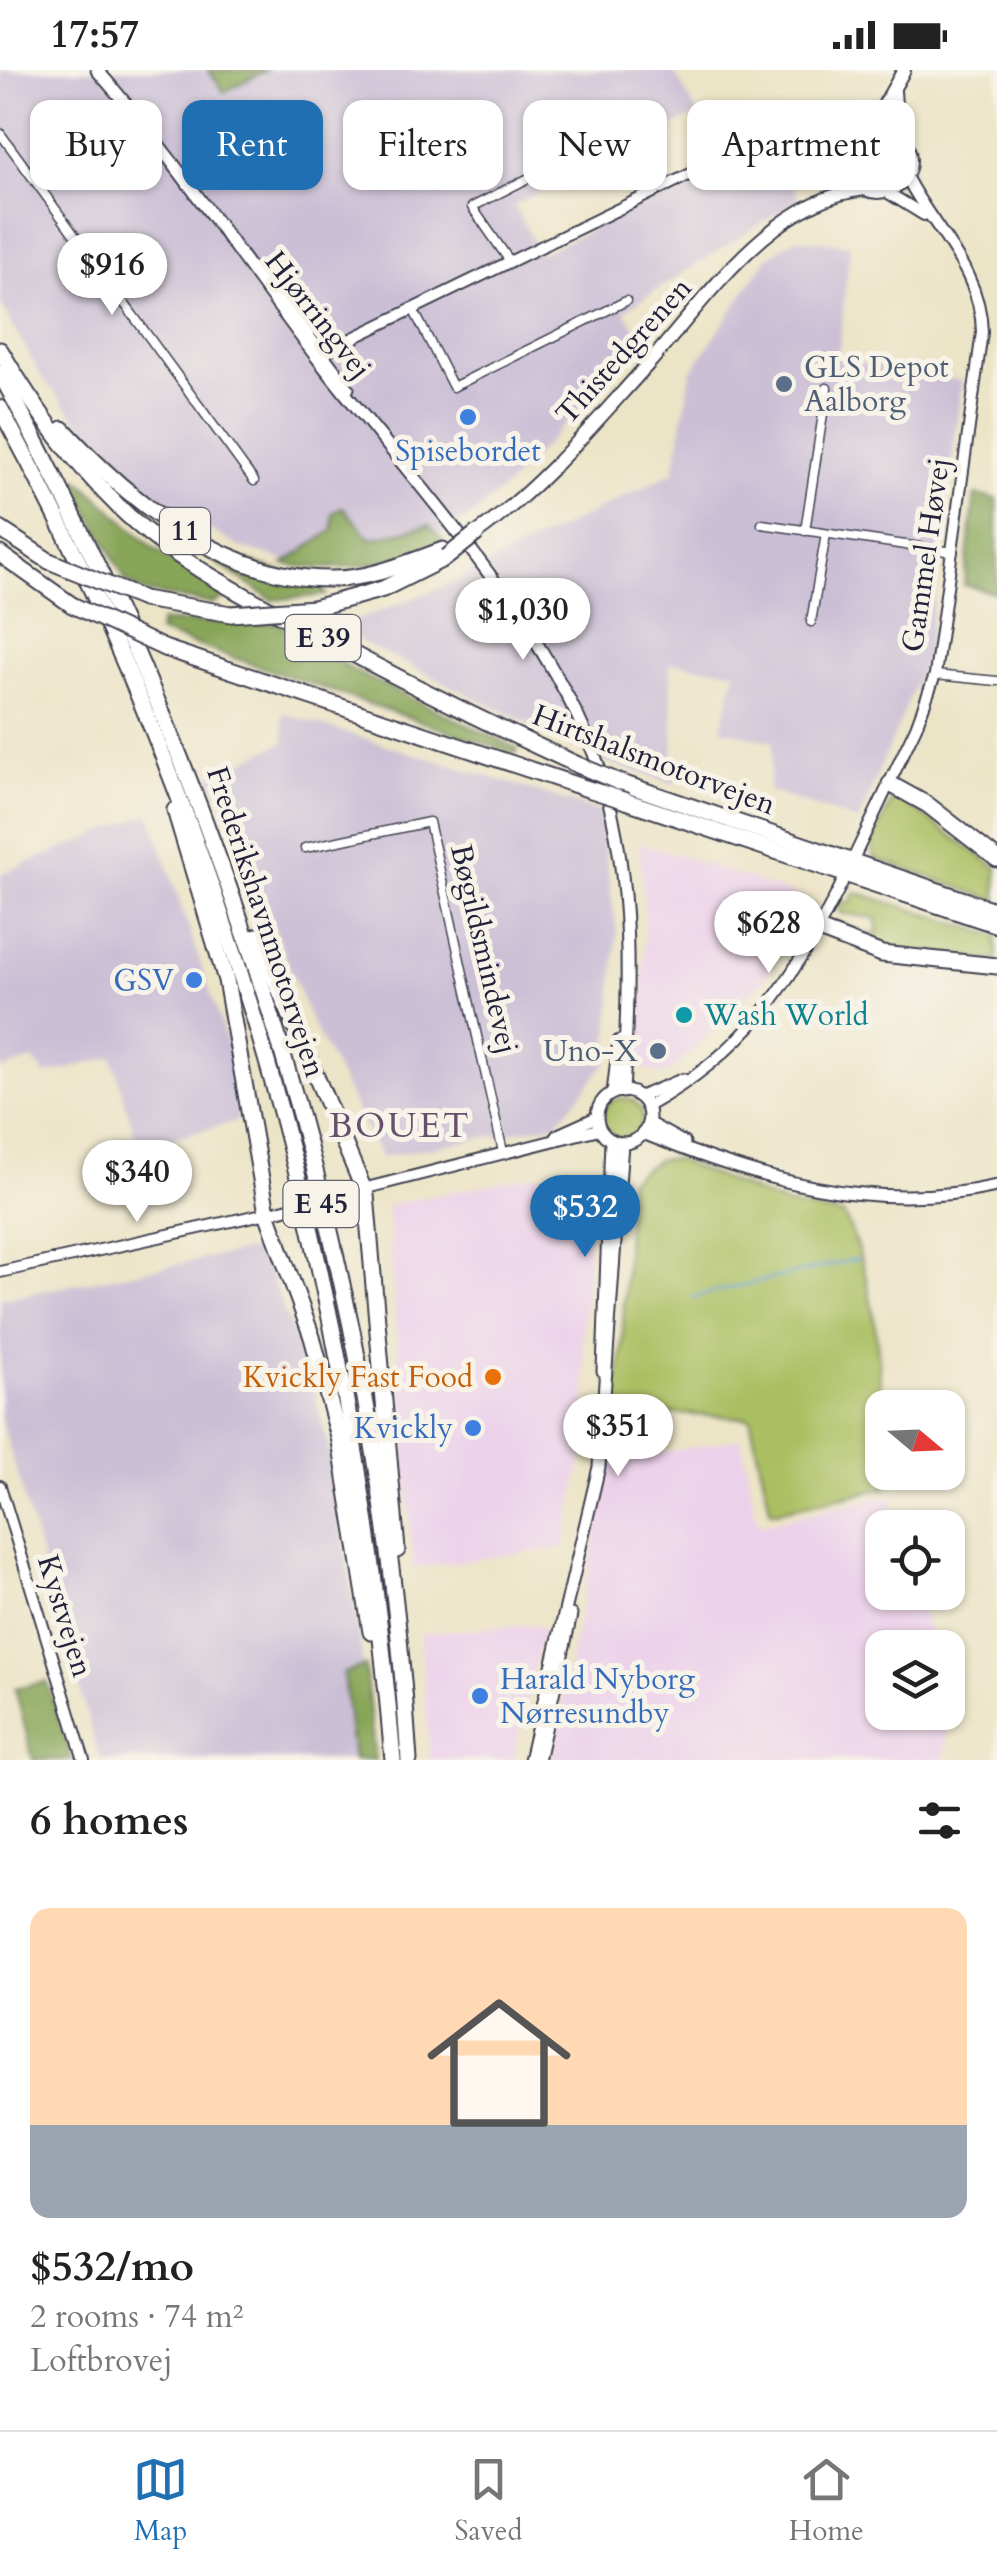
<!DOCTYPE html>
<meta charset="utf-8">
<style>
:root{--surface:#fff;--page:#f2f2f2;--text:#222;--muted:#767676;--line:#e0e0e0;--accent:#1f6fb2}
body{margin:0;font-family:Cardo,serif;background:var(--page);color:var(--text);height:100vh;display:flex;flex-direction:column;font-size:38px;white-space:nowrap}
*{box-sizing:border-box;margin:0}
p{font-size:32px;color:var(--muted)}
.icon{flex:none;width:55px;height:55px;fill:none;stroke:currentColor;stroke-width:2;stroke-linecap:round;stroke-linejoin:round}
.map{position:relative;height:1690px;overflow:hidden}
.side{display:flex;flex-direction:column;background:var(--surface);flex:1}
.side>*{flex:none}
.banner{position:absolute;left:30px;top:30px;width:938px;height:90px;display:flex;gap:20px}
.needle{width:65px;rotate:109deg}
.controls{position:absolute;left:865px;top:1320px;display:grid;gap:20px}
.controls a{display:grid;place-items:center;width:100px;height:100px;border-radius:20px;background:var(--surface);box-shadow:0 2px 8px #0004;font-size:50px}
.price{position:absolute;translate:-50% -85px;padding:0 22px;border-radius:35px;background:#fff;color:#222;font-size:32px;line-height:65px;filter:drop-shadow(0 2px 5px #0008)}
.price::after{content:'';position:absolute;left:50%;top:60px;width:30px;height:22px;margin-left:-15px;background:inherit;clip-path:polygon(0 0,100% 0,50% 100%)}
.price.on{background:var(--accent);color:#fff}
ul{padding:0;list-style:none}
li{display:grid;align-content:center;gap:20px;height:530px;padding:0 30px}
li+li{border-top:2px solid var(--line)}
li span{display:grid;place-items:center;height:310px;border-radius:20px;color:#555}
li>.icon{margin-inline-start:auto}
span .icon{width:180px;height:180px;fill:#fffc;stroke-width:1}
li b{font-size:42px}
h2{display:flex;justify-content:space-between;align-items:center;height:120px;padding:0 30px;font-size:42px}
.pill{padding:0 35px;border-radius:20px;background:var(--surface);box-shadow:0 2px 8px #0004;font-size:35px;line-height:90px}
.pill.on{background:var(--accent);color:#fff}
.status{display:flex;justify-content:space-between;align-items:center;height:70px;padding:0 50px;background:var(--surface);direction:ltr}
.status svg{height:28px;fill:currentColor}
.dock{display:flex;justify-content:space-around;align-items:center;height:140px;border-top:2px solid var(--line);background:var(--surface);font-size:28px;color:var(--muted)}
.dock a{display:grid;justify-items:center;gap:5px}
.dock .on{color:var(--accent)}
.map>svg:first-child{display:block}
.built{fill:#ecd1ea}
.industrial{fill:#cbbfd5}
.green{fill:#abbf62;stroke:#66704e;stroke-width:2.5}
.forest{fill:#88a658;stroke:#55644a;stroke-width:2.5}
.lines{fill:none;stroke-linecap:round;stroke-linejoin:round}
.stream{stroke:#629fd3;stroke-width:2.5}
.minor-casing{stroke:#403f50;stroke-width:11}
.tertiary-casing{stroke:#403f50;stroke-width:14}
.secondary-casing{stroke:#403f50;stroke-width:15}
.primary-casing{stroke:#403f50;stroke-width:16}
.motorway-casing{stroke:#403f50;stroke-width:19}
.minor{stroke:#fff;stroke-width:8}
.tertiary{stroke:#fff;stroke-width:10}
.secondary{stroke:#fff;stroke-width:11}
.primary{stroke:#fff;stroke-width:12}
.motorway{stroke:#fff;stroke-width:15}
.tertiary-bridge-casing{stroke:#403f50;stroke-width:14;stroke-linecap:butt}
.motorway-bridge-casing{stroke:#403f50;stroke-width:19;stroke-linecap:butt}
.tertiary-bridge{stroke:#fff;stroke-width:10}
.motorway-bridge{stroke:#fff;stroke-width:15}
.service-dot{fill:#5c6f8a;stroke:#f7f3e8;stroke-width:4}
.shop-dot{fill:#3f7fe0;stroke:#f7f3e8;stroke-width:4}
.culture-dot{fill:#0f9aa8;stroke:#f7f3e8;stroke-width:4}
.food-dot{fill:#e8710a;stroke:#f7f3e8;stroke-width:4}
.labels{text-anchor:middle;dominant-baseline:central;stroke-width:10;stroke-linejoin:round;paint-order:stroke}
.shield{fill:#f7f3e8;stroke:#62616f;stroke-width:2.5}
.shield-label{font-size:28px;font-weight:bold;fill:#22223b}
.street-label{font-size:30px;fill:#22223b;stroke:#f7f3e8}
.service-label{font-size:30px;fill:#4e5e75;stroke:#f7f3e8;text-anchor:start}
.shop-label{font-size:30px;fill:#366cbe;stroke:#f7f3e8;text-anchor:end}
.culture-label{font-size:30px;fill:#0d838f;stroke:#f7f3e8;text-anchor:start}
.food-label{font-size:30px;fill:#c56008;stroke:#f7f3e8;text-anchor:end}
.quarter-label{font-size:35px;letter-spacing:2.5px;fill:#66506c;stroke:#f7f3e8}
</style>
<div class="status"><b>17:57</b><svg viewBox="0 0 49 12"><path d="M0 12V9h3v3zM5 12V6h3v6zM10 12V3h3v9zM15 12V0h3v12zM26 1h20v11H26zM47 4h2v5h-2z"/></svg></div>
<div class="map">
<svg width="997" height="1690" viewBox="0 0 997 1690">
<rect width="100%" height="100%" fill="#f7f3e8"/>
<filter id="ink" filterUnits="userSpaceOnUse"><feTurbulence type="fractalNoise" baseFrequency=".01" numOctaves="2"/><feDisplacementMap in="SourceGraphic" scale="20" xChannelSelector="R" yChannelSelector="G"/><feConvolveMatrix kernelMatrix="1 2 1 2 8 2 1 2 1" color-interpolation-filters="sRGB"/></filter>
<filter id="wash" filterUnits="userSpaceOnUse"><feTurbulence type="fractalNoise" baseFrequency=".0048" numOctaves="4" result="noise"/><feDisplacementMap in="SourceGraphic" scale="40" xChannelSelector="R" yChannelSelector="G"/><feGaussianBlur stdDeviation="2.25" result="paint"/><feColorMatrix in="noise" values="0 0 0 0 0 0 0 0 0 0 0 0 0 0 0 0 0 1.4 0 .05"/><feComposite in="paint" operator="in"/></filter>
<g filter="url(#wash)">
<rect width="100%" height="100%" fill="#ece4c6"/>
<!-- built -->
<g class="built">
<path d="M639 772 802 827 804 836 765 908 671 1001 659 1004 633 994 642 938 645 849Z"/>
<path d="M556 1101 593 1102 583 1268 588 1359 564 1477 413 1498 387 1135Z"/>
<path d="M741 1368 758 1455 891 1425 900 1457 882 1458V1522L917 1523 933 1577 882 1578V1642L947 1643 945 1690H550L611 1393Z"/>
<path d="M531 1555 543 1558 513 1690H430L420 1563Z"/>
</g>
<!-- industrial -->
<g class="industrial">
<path d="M0 0H208L224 22 267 0H673L698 44 514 135 540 184 774 71 799 129 624 241 643 269 511 412 468 449 423 471 293 493 239 477 165 432 98 375 41 306 0 233Z"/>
<path d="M796 168 850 175 838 289 962 311 927 586 858 751 768 721 773 672 721 659 736 601 670 593 675 714 609 693 335 559 444 516 674 402 691 302 767 188Z"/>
<path d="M282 643 599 741 617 863 607 992 556 1054 381 1087 310 949 235 757 209 706 285 672Z"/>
<path d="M150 743 230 981 238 1051 138 1077 112 987 45 1005 33 990 0 1000V804Z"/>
<path d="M260 1178 310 1308 329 1378 363 1594 343 1604 353 1690H100L0 1346V1229Z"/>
</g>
<!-- green -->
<g class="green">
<path d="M900 729 997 798V831L874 788 871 775 892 730Z"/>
<path d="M855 822 997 866V891L886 877 858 870 834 855 835 851 871 866 879 861 876 848 840 843 838 838 843 831 849 834Z"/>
<circle cx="623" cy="1048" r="20"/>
<path d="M674 1089 784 1134 844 1145C881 1222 882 1318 882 1402L886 1403 887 1418 771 1442 750 1348 613 1340 622 1281 629 1109 658 1090Z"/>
</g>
<!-- forest -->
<g class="forest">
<path d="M208 0H267L224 22Z"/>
<path d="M79 410 152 477 226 527 213 534 144 522 126 511 75 415Z"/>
<path d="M975 425 997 429V523L964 515Z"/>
<path d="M343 437 371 469 429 455 443 470C391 495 342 504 284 494L333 460V443Z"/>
<path d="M186 472 321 514 326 525 272 530Z"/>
<path d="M161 552 277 553 356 602 518 679 516 684 158 562Z"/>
<path d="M365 1596 375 1690H353L343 1603Z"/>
<path d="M47 1612 72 1690H33L15 1618Z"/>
</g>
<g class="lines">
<!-- stream -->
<path class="stream" d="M693 1227 857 1189"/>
</g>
</g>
<g filter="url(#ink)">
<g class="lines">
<defs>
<g id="minor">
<path d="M0 63 254 411"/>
<path d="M509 190 472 137 576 84"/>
<path d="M412 237 453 317 626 231"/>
<path d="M762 454 953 482"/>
<path d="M805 461 827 318"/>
<path d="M811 552 826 464"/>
<path d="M935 605 997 611"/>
<path d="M305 778 429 752 503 1082"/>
</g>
<g id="tertiary">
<path d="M815 62 846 90"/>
<path d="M885 121 924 145"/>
<path d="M316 286 779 61 805 57 857 65"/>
<path d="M855 785 916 657 935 605 982 262C981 199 933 160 906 106"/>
<path d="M639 1027 683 1009"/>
<path d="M646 1037C746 982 793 912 842 813"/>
<path d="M557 1065 597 1047"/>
<path d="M347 1123 599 1059"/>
<path d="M0 1202 281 1140"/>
<path d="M0 1416 84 1690"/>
</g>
<g id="secondary">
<path d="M97 0C177 91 244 193 318 289 412 410 560 566 604 713 633 813 629 919 623 1022"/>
<path d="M262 205 348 318"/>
<circle cx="623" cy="1047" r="26"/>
<path d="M613 1023 619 971"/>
<path d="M648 1053 684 1073"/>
<path d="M643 1063C759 1110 872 1144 997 1116"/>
<path d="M603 1301 611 1070"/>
<path d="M530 1690 599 1397 622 1073"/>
<path d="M538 1690 571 1545"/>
</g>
<g id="primary">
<path d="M894 21 897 63"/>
<circle cx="878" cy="90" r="32"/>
<path d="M871 58 904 0"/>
<path d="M477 463C543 416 596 351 650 292 707 228 772 129 865 119"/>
</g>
<g id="motorway">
<path d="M0 280C34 338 72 391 120 438 174 491 245 526 312 562 399 609 488 654 578 695"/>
<path d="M0 303C231 729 379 1204 409 1690"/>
<path d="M0 338C228 756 354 1216 393 1690"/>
<path d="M63 359C130 432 227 510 332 509 370 509 407 493 443 480"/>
<path d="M0 459 49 491"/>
<path d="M0 484 72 535"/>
<path d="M143 529 231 544"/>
<path d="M314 538 383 519 445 488"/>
<path d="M164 578 585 718"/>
<path d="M619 712 997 841"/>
<path d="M890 714 928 735 997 789"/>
<path d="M626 731 997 855"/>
<path d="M175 740 226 910 267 1143 312 1267 340 1371 371 1562"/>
<path d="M819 860 882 884 997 896"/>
<path d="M257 866 366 1125 397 1480"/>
</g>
</defs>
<!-- minor casing -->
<use href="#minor" class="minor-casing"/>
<!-- tertiary casing -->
<use href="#tertiary" class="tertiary-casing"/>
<!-- secondary casing -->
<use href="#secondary" class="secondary-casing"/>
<!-- primary casing -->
<use href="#primary" class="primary-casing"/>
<!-- motorway casing -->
<use href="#motorway" class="motorway-casing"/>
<!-- minor -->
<use href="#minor" class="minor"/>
<!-- tertiary -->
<use href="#tertiary" class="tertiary"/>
<!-- secondary -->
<use href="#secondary" class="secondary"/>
<!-- primary -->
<use href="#primary" class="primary"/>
<!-- motorway -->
<use href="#motorway" class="motorway"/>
<defs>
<path id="tertiary-bridge" d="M281 1140 347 1123"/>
<g id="motorway-bridge">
<path d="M447 487 477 463"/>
<path d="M49 491 143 529"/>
<path d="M72 535 164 578"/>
<path d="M231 544 314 538"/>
<path d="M578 695 619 712"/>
<path d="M585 718 626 731"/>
</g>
</defs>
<!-- tertiary-bridge casing -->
<use href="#tertiary-bridge" class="tertiary-bridge-casing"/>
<!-- motorway-bridge casing -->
<use href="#motorway-bridge" class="motorway-bridge-casing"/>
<!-- tertiary-bridge -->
<use href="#tertiary-bridge" class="tertiary-bridge"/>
<!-- motorway-bridge -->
<use href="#motorway-bridge" class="motorway-bridge"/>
</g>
</g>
<!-- markers -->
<g class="service-dot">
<circle cx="784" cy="314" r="10"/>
<circle cx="658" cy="981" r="10"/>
</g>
<g class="shop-dot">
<circle cx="468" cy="347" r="10"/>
<circle cx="194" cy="910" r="10"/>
<circle cx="473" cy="1358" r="10"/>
<circle cx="480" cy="1626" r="10"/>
</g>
<circle class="culture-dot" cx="684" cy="945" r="10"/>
<circle class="food-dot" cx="493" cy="1307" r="10"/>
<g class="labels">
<!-- shield labels -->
<g class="shield">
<rect x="160" y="438" width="50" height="46" rx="8"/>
<rect x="285.5" y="545" width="75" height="46" rx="8"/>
<rect x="283.5" y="1111" width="75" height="46" rx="8"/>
</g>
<g class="shield-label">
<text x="185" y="461">11</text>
<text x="323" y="568">E 39</text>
<text x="321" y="1134">E 45</text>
</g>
<!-- street labels -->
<g class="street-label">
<text transform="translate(318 245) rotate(52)">Hjørringvej</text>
<text transform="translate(624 281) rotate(-48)">Thistedgrenen</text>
<text transform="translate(926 485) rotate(-82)">Gammel Høvej</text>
<text transform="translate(654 690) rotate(21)">Hirtshalsmotorvejen</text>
<text transform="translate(266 852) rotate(72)">Frederikshavnmotorvejen</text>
<text transform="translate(484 879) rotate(77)">Bøgildsmindevej</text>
<text transform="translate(65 1546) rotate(73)">Kystvejen</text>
</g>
<!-- service labels -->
<g class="service-label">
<text x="804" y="297">GLS Depot<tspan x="804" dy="34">Aalborg</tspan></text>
<text x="638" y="981" text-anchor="end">Uno-X</text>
</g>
<!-- shop labels -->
<g class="shop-label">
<text x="468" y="381" text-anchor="middle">Spisebordet</text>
<text x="174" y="910">GSV</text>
<text x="453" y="1358">Kvickly</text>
<text x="500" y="1609" text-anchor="start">Harald Nyborg<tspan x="500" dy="34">Nørresundby</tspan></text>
</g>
<!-- culture labels -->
<g class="culture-label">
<text x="704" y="945">Wash World</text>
</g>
<!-- food labels -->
<g class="food-label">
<text x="473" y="1307">Kvickly Fast Food</text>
</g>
<!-- quarter labels -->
<g class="quarter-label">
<text x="400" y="1056">BOUET</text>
</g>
</g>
</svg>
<div class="controls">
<a><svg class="needle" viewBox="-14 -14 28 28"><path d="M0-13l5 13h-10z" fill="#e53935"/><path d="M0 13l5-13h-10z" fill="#767676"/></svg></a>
<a><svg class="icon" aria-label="locate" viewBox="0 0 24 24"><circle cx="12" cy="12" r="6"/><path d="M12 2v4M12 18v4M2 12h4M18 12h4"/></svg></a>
<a><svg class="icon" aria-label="layers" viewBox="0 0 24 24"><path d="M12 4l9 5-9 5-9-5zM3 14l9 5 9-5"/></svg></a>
</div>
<b class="price" style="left:112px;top:248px">$916</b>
<b class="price" style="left:523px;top:593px">$1,030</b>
<b class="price" style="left:769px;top:906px">$628</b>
<b class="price" style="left:137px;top:1155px">$340</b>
<b class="price on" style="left:585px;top:1190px">$532</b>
<b class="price" style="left:618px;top:1409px">$351</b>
<div class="banner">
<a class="pill">Buy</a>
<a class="pill on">Rent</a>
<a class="pill">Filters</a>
<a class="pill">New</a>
<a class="pill">Apartment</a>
</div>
</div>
<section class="side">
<h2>6 homes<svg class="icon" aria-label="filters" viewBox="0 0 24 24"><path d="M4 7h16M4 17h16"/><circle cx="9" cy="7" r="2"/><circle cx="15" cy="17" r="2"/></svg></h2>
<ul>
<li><span style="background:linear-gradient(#ffd9b3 70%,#9aa5b1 0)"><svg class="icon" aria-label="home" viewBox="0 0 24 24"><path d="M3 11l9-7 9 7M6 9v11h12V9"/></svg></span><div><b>$532/mo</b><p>2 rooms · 74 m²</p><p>Loftbrovej</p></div></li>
</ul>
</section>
<nav class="dock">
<a class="on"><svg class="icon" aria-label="map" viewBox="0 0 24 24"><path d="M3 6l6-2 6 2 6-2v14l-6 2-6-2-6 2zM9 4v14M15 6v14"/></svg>Map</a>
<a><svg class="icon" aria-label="saved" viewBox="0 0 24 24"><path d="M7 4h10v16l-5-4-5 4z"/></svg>Saved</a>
<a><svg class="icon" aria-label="home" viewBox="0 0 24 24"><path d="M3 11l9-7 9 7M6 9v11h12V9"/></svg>Home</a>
</nav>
